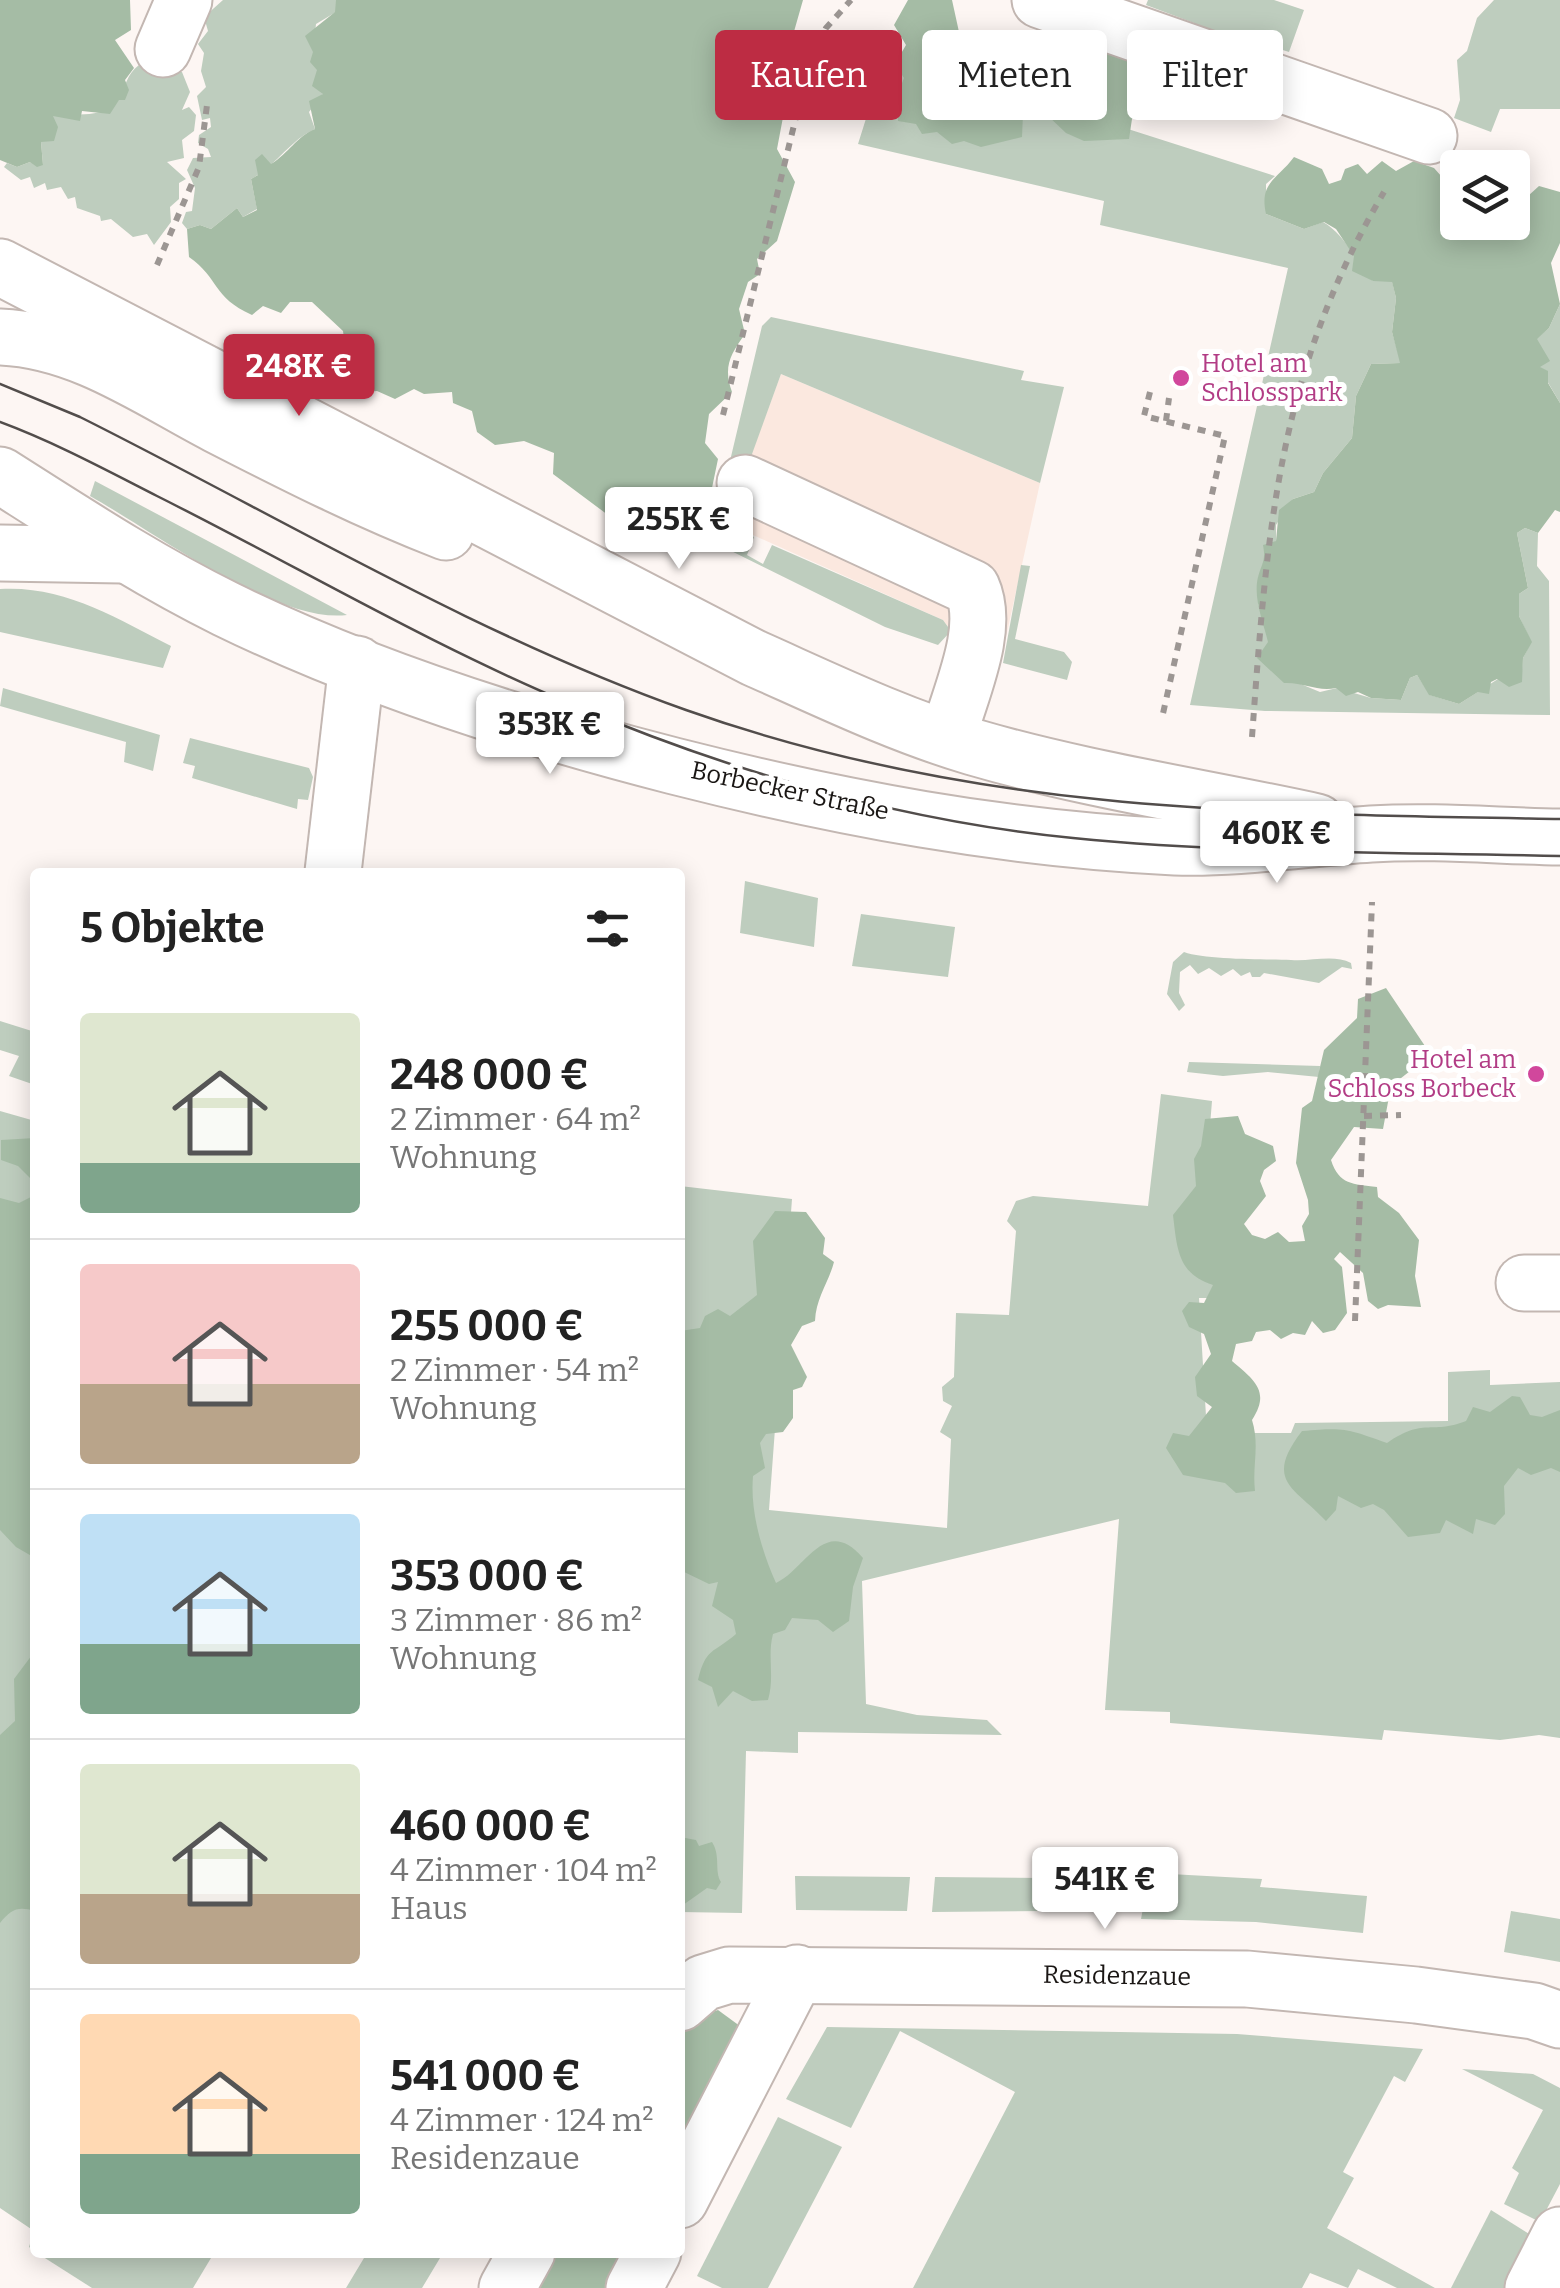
<!DOCTYPE html>
<html lang="de">
<meta charset="utf-8">
<style>
:root{--surface:#fff;--page:#f6f6f6;--text:#222;--muted:#767676;--line:#e0e0e0;--accent:#bd2c43}
body{margin:0;font-family:Bitter,serif;background:var(--page);color:var(--text);height:100vh;display:flex;flex-direction:column;font-size:38px;white-space:nowrap}
*{box-sizing:border-box;margin:0}
p{font-size:32px;color:var(--muted)}
.icon{flex:none;width:55px;height:55px;fill:none;stroke:currentColor;stroke-width:2;stroke-linecap:round;stroke-linejoin:round}
.map{position:relative;flex:1;overflow:hidden}
.sheet{position:absolute;left:30px;top:868px;width:655px;height:1390px;display:flex;flex-direction:column;background:var(--surface);border-radius:10px;box-shadow:0 5px 25px #0003}
.sheet>*{flex:none}
.hud{position:absolute;left:715px;top:30px;width:695px;height:90px;display:flex;gap:20px}
.controls{position:absolute;left:1440px;top:150px;display:grid;gap:20px}
.controls a{display:grid;place-items:center;width:90px;height:90px;border-radius:10px;background:var(--surface);box-shadow:0 5px 25px #0003;font-size:50px}
.price{position:absolute;translate:-50% -85px;padding:0 22px;border-radius:10px;background:#fff;color:#222;font-size:32px;line-height:65px;filter:drop-shadow(0 2px 5px #0008)}
.price::after{content:'';position:absolute;left:50%;top:60px;width:30px;height:22px;margin-left:-15px;background:inherit;clip-path:polygon(0 0,100% 0,50% 100%)}
.price.current{background:var(--accent);color:#fff}
ul{padding:0;list-style:none}
li{display:flex;align-items:center;gap:30px;height:250px;padding:0 50px}
li+li{border-top:2px solid var(--line)}
li span{display:grid;place-items:center;flex:none;width:280px;height:200px;border-radius:10px;color:#555}
li>.icon{margin-inline-start:auto}
span .icon{width:120px;height:120px;fill:#fffc;stroke-width:1}
li b{font-size:42px}
h2{display:flex;justify-content:space-between;align-items:center;height:120px;padding:0 50px;font-size:42px}
.chip{padding:0 35px;border-radius:10px;background:var(--surface);box-shadow:0 5px 25px #0003;font-size:35px;line-height:90px}
.chip.current{background:var(--accent);color:#fff}
.map>svg:first-child{display:block}
.built{fill:#fbe8df}
.green{fill:#becdbe}
.forest{fill:#a5bca5}
.lines{fill:none;stroke-linecap:round;stroke-linejoin:round}
.minor-casing{stroke:#c3b7b2;stroke-width:59}
.path{stroke:#9c9693;stroke-width:6;stroke-dasharray:8 8;stroke-linecap:butt}
.minor{stroke:#fff;stroke-width:55}
.tram{stroke:#524d4b;stroke-width:2.5}
.hotel-dot{fill:#d1479c;stroke:#fff;stroke-width:4}
.labels{text-anchor:middle;dominant-baseline:central;stroke-width:10;stroke-linejoin:round;paint-order:stroke}
.hotel-label{font-size:25px;fill:#b23c85;stroke:#fff;text-anchor:start}
.street-label{font-size:25px;fill:#1a1614;stroke:#fff}
</style>
<div class="map">
<svg width="1560" height="2288" viewBox="0 0 1560 2288">
<rect width="100%" height="100%" fill="#fdf6f3"/>
<!-- built -->
<path class="built" d="M781 374 1040 483 1004 646 951 631 943 620 726 523Z"/>
<!-- green -->
<g class="green">
<path d="M223 0H336V12L316 24 313 52 323 94 309 112 315 129C290 140 276 166 251 179L257 209 243 217 237 208 211 229 200 225 187 229 182 223 186 212 192 211 195 188 187 170 193 158 211 157 208 149 198 143 199 135 211 127 210 118 202 120 197 96 206 87 201 71 204 53 198 44 208 31 204 17Z"/>
<path d="M1148 0H1274L1304 10 1289 52 1267 45 1263 57 1192 30 1194 23 1146 5Z"/>
<path d="M1494 0H1560V109H1500L1491 132 1454 118 1460 100 1457 60 1467 51 1477 18Z"/>
<path d="M887 52 1275 176 1266 184V214L1304 229 1323 222C1343 233 1358 262 1373 281H1392L1396 298 1392 332 1401 363 1371 364 1356 396 1352 438 1323 473 1314 492 1293 499 1276 525V541L1258 578V603L1279 675 1320 692 1337 688 1371 698 1401 700 1410 678 1417 675 1430 695 1459 704 1498 679 1521 682 1523 658 1531 642 1519 616V594L1528 588 1517 533 1525 528 1538 533 1537 566 1549 581 1550 715 1265 711 1190 705 1288 268 1100 225 1104 201 858 144Z"/>
<path d="M139 65 182 72 190 92 182 110 189 107 196 115 194 131 182 140 184 158 167 162 186 179 179 183V199L170 207 171 222 154 245 147 234 133 237 111 219 101 221 100 216 77 208 75 197 68 199 61 187 47 190 45 183 34 188 30 177 21 180 4 167 7 163 17 167 30 162 43 165 41 142 53 116C73 112 108 120 119 99 126 86 126 75 139 65Z"/>
<path d="M1560 304V403L1539 367 1536 339 1549 328Z"/>
<path d="M771 317 1024 371 1021 380 1064 387 1040 483 781 374 727 523 754 537 747 555 763 564 772 545 943 620 951 631 938 645 885 627 711 541 762 326Z"/>
<path d="M95 481 347 615C277 624 153 531 90 496Z"/>
<path d="M1021 565 1030 566 1015 639 1064 652 1072 662 1067 680 1003 663Z"/>
<path d="M0 589C64 585 116 618 171 646L163 668 0 632Z"/>
<path d="M3 688 160 735 153 771 124 762 126 742 0 706Z"/>
<path d="M190 738 309 768 313 777 308 800 298 799 297 809 192 778 195 766 183 763Z"/>
<path d="M745 881 818 898 814 947 740 933Z"/>
<path d="M861 914 955 927 948 977 852 966Z"/>
<path d="M1184 952C1206 960 1264 959 1291 960 1309 962 1334 954 1351 963L1352 969 1342 967 1319 983 1264 973 1260 977H1252L1250 972 1241 976 1233 969 1221 976 1209 968 1198 974 1190 965 1180 972 1179 993 1185 1005 1179 1011 1167 994 1173 962Z"/>
<path d="M0 1021 35 1032V1085L9 1076 19 1056 0 1050Z"/>
<path d="M1189 1062 1320 1066 1319 1077 1268 1072 1223 1076 1187 1072Z"/>
<path d="M1161 1094 1212 1101 1203 1212 1236 1298H1199L1207 1433H1291L1295 1423 1448 1421V1372L1490 1370V1385L1560 1382V1738L1539 1735 1500 1740 1384 1730 1382 1740 1170 1723V1712L1105 1710 1119 1519 862 1581 866 1704 917 1715 987 1720 1002 1735 798 1732V1753L746 1751 742 1913 680 1912V1186L792 1199 769 1510 947 1528 951 1439 940 1432 952 1406 943 1401 942 1387 954 1377 956 1313 1009 1315 1016 1231 1007 1221 1016 1201 1033 1196 1148 1206Z"/>
<path d="M0 1111 35 1121V2251L29 2247 34 2231 0 2208Z"/>
<path d="M1170 1874 1262 1879 1260 1887 1367 1896 1363 1933 1256 1922 1141 1919 1147 1887 1169 1888Z"/>
<path d="M795 1876 910 1877 907 1911 796 1910Z"/>
<path d="M935 1877 1044 1878 1042 1911 932 1912Z"/>
<path d="M1511 1911 1560 1919V1962L1504 1952Z"/>
<path d="M827 2027 1237 2034 1423 2049 1405 2082 1394 2076 1343 2172 1354 2178 1327 2228 1435 2288H1397L1358 2269 1348 2288 1310 2273 1302 2288H913L1015 2092 900 2031 851 2128 786 2099Z"/>
<path d="M1462 2069 1533 2074 1560 2088V2184L1540 2222 1504 2204 1519 2173 1512 2168 1543 2110Z"/>
<path d="M778 2117 842 2147 768 2288H722L697 2276Z"/>
<path d="M1491 2210 1534 2237 1508 2288H1451Z"/>
<path d="M37 2253H214L193 2288H92Z"/>
<path d="M367 2253V2252L443 2253 422 2288H346Z"/>
</g>
<!-- forest -->
<g class="forest">
<path d="M0 0H130L131 30 115 40 134 68 125 80 129 90 125 100H119L110 114 82 111 80 121 53 116 58 127 54 141 41 142 43 165 37 167 30 162 17 167 0 160Z"/>
<path d="M336 0H803L779 84 784 112 777 149 795 182 777 241 757 259 760 274 748 282 739 309 745 334C730 355 723 367 732 392L709 414 705 443 718 459 707 512 664 528 616 521 553 474 554 453 524 441 495 445 477 432 472 411 453 403 452 392 424 394 414 389 395 399 377 391 367 392 365 369 347 360 343 331 312 302H290L281 313 263 306 252 315C212 297 220 279 189 257L187 229 200 225 211 229 237 208 243 217 257 210 251 179 258 175 255 160 262 154 271 164C289 153 296 137 315 129L309 101 323 94 312 86 317 70 310 62 313 52 305 36 335 12Z"/>
<path d="M908 0H952L959 32C977 45 987 41 1006 32L1025 42 1033 55 1028 85 1061 100V84L1077 71 1069 52 1071 35 1125 49 1129 67 1142 74 1139 113 1132 119 1129 139 1084 141 1066 133 1046 114H1023L1022 137 981 147 964 141 952 144 937 132 922 134 916 124 898 121 897 107 887 97 900 88 904 78 895 64 906 45 894 25Z"/>
<path d="M1294 157 1322 169 1329 184 1341 180 1345 169 1358 164 1367 174 1382 161 1396 171 1414 161 1434 168 1450 186 1448 203 1457 204 1458 222H1512L1513 188 1528 196 1539 186 1560 192V243L1551 263 1560 304 1549 328 1537 339 1550 361 1540 367 1548 371V383L1560 403V512L1555 510 1538 533 1525 528 1517 533 1528 588 1519 594V616L1532 642 1523 658 1522 682 1509 687 1497 679 1491 682 1489 694 1478 692 1459 704 1429 695 1417 675 1410 678 1401 700 1371 698 1358 692 1346 696 1336 688C1317 692 1304 682 1284 683L1257 658 1268 642C1263 621 1253 598 1258 577 1262 563 1266 561 1263 545L1276 541 1279 510 1293 499 1314 492 1323 473 1352 438 1356 396 1371 364 1400 363 1392 332 1396 298 1392 282 1373 281 1352 271 1354 256 1336 229 1324 222 1304 229 1266 214C1259 182 1277 180 1294 157Z"/>
<path d="M1386 988 1427 1049 1424 1060 1391 1086 1383 1129 1354 1127 1331 1160C1339 1185 1353 1184 1377 1187L1378 1197 1399 1213 1419 1240 1415 1276 1421 1307 1388 1305 1378 1309 1368 1301 1363 1273 1340 1252 1334 1259 1342 1267 1347 1313 1335 1330 1323 1333 1312 1321 1305 1335 1293 1333 1281 1339 1270 1330 1256 1332 1252 1341 1236 1344 1232 1361C1254 1380 1271 1391 1252 1420 1260 1446 1252 1465 1255 1491L1236 1493 1225 1483 1183 1475 1166 1448 1173 1433 1189 1436 1212 1407 1197 1396 1195 1377 1211 1354 1204 1334 1189 1327 1182 1311 1189 1302 1204 1303 1213 1285C1178 1274 1177 1249 1173 1215L1196 1186 1194 1159 1201 1146 1205 1119 1238 1116 1245 1134 1273 1146 1276 1161 1264 1170 1260 1181 1266 1196 1244 1224 1252 1235 1265 1239 1278 1232 1289 1242 1305 1241 1302 1226 1309 1214 1308 1200 1296 1163 1302 1108 1312 1101 1324 1050 1357 1018 1358 999Z"/>
<path d="M35 1138V1183L18 1166 1 1160V1140Z"/>
<path d="M35 1195V1558L16 1547 0 1530V1198L19 1203Z"/>
<path d="M775 1211 806 1212 825 1238 823 1254 834 1262C828 1284 816 1298 815 1321L802 1326 791 1345 807 1377 802 1387 793 1390V1418L783 1432 766 1434 760 1443 765 1468 753 1476C750 1511 761 1549 776 1583 806 1569 825 1514 863 1558L853 1587 849 1621 833 1632 818 1620 792 1618 785 1630 773 1634C767 1657 775 1676 768 1700L752 1701 733 1691 718 1707 712 1687 698 1680C706 1647 713 1654 736 1634L733 1620 712 1606 718 1582 709 1584 680 1570V1331L700 1328 705 1316 718 1309 730 1316 757 1295 753 1241Z"/>
<path d="M1512 1396 1520 1397 1530 1415 1542 1417 1560 1410V1472L1551 1468 1531 1475 1518 1468 1504 1486 1505 1514 1495 1525 1476 1519 1473 1534 1446 1520 1440 1533 1408 1537 1384 1510 1373 1504 1361 1508 1338 1496 1336 1510 1326 1521C1295 1487 1263 1482 1302 1431 1347 1427 1347 1429 1387 1443 1425 1417 1429 1435 1466 1421L1473 1407 1490 1412Z"/>
<path d="M35 1651V1911C18 1906 11 1909 0 1923V1735L15 1721 14 1679Z"/>
<path d="M680 1837 696 1840 699 1846 712 1842C721 1856 714 1871 721 1882L716 1890 707 1888 683 1905Z"/>
<path d="M718 2010 748 2032 680 2181V2031L687 2021Z"/>
<path d="M540 2253H656L624 2288H526Z"/>
</g>
<g class="lines">
<defs>
<g id="minor">
<path d="M1040 0 1429 136"/>
<path d="M163 49 184 0"/>
<path d="M0 267 754 658C826 690 898 725 973 747 1086 780 1203 797 1317 822"/>
<path d="M0 337C80 340 148 389 217 425 293 464 366 501 446 532"/>
<path d="M0 475C74 522 147 570 226 609 367 678 522 727 674 766 839 808 1005 839 1175 847 1241 849 1306 838 1371 834 1434 830 1498 836 1560 837"/>
<path d="M745 483 972 588C991 630 959 695 948 738"/>
<path d="M0 553 122 555"/>
<path d="M333 872 357 664"/>
<path d="M1524 1283H1560"/>
<path d="M680 2003 703 1983 729 1975 1247 1979 1416 1995 1534 2011 1560 2020"/>
<path d="M680 2200 797 1973"/>
<path d="M507 2288 527 2252"/>
<path d="M634 2288 653 2252"/>
<path d="M1533 2288 1560 2235"/>
</g>
</defs>
<!-- minor casing -->
<use href="#minor" class="minor-casing"/>
<!-- path -->
<g class="path">
<path d="M157 265 199 167 207 105"/>
<path d="M1150 392 1144 416 1225 436 1162 718"/>
<path d="M723 415 809 64 826 28 851 0"/>
<path d="M1166 421 1169 398"/>
<path d="M1252 737C1267 533 1277 373 1384 192"/>
<path d="M1364 1116 1401 1115"/>
<path d="M1355 1321 1372 902"/>
</g>
<!-- minor -->
<use href="#minor" class="minor"/>
<!-- tram -->
<g class="tram">
<path d="M0 384 80 417C280 517 475 635 686 710 976 813 1257 814 1560 819"/>
<path d="M0 422C54 442 106 470 157 496 295 565 428 644 571 704 729 771 901 821 1073 838 1234 854 1398 852 1560 856"/>
</g>
</g>
<!-- markers -->
<g class="hotel-dot">
<circle cx="1181" cy="378" r="10"/>
<circle cx="1536" cy="1074" r="10"/>
</g>
<g class="labels">
<!-- hotel labels -->
<g class="hotel-label">
<text x="1201" y="364">Hotel am<tspan x="1201" dy="29">Schlosspark</tspan></text>
<text x="1516" y="1060" text-anchor="end">Hotel am<tspan x="1516" dy="29">Schloss Borbeck</tspan></text>
</g>
<!-- street labels -->
<g class="street-label">
<text transform="translate(790 791) rotate(12)">Borbecker Straße</text>
<text transform="translate(1117 1976) rotate(1)">Residenzaue</text>
</g>
</g>
</svg>
<div class="controls">
<a><svg class="icon" aria-label="layers" viewBox="0 0 24 24"><path d="M12 4l9 5-9 5-9-5zM3 14l9 5 9-5"/></svg></a>
</div>
<b class="price current" style="left:299px;top:419px">248K €</b>
<b class="price" style="left:679px;top:572px">255K €</b>
<b class="price" style="left:550px;top:777px">353K €</b>
<b class="price" style="left:1277px;top:886px">460K €</b>
<b class="price" style="left:1105px;top:1932px">541K €</b>
<div class="hud">
<a class="chip current">Kaufen</a>
<a class="chip">Mieten</a>
<a class="chip">Filter</a>
</div>
<section class="sheet">
<h2>5 Objekte<svg class="icon" aria-label="filters" viewBox="0 0 24 24"><path d="M4 7h16M4 17h16"/><circle cx="9" cy="7" r="2"/><circle cx="15" cy="17" r="2"/></svg></h2>
<ul>
<li><span style="background:linear-gradient(#dfe7d0 75%,#7fa58c 0)"><svg class="icon" aria-label="home" viewBox="0 0 24 24"><path d="M3 11l9-7 9 7M6 9v11h12V9"/></svg></span><div><b>248 000 €</b><p>2 Zimmer · 64 m²</p><p>Wohnung</p></div></li>
<li><span style="background:linear-gradient(#f6c9c9 60%,#b9a48a 0)"><svg class="icon" aria-label="home" viewBox="0 0 24 24"><path d="M3 11l9-7 9 7M6 9v11h12V9"/></svg></span><div><b>255 000 €</b><p>2 Zimmer · 54 m²</p><p>Wohnung</p></div></li>
<li><span style="background:linear-gradient(#bfe0f5 65%,#7fa58c 0)"><svg class="icon" aria-label="home" viewBox="0 0 24 24"><path d="M3 11l9-7 9 7M6 9v11h12V9"/></svg></span><div><b>353 000 €</b><p>3 Zimmer · 86 m²</p><p>Wohnung</p></div></li>
<li><span style="background:linear-gradient(#dfe7d0 65%,#b9a48a 0)"><svg class="icon" aria-label="home" viewBox="0 0 24 24"><path d="M3 11l9-7 9 7M6 9v11h12V9"/></svg></span><div><b>460 000 €</b><p>4 Zimmer · 104 m²</p><p>Haus</p></div></li>
<li><span style="background:linear-gradient(#ffd9b3 70%,#7fa58c 0)"><svg class="icon" aria-label="home" viewBox="0 0 24 24"><path d="M3 11l9-7 9 7M6 9v11h12V9"/></svg></span><div><b>541 000 €</b><p>4 Zimmer · 124 m²</p><p>Residenzaue</p></div></li>
</ul>
</section>
</div>
